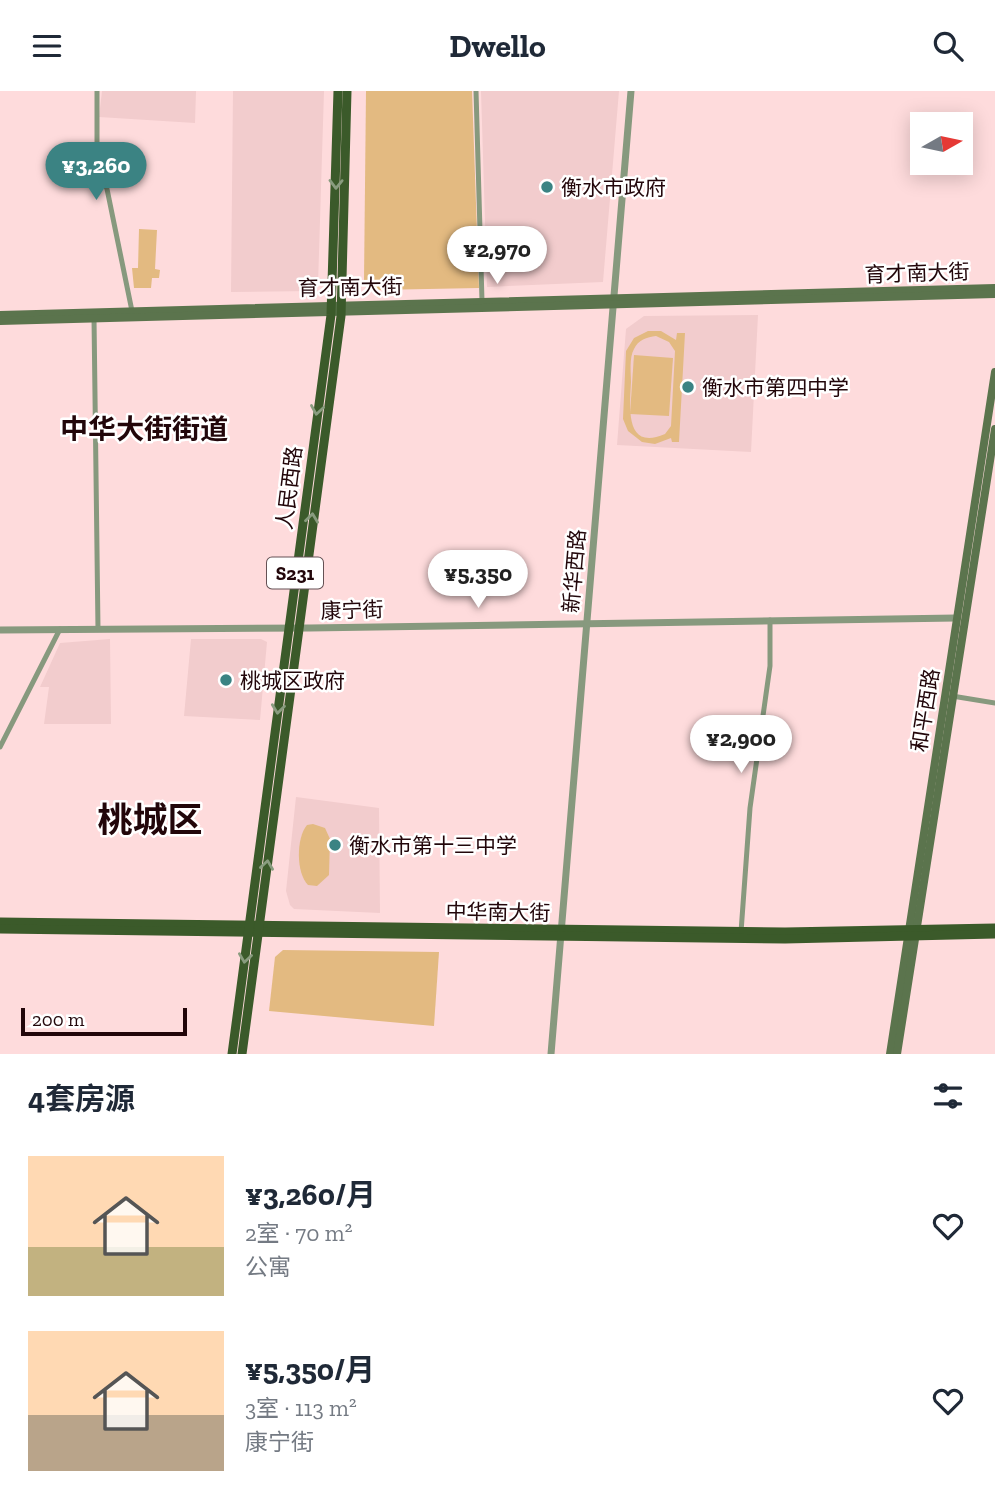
<!DOCTYPE html>
<html lang="zh">
<meta charset="utf-8">
<style>
:root{--surface:#fff;--page:#f6f6f7;--text:#1f2937;--muted:#747a83;--accent:#3b8383}
body{margin:0;font-family:"Zilla Slab","Noto Sans SC",serif;background:var(--page);color:var(--text);height:100vh;display:flex;flex-direction:column;font-size:26px;white-space:nowrap}
*{box-sizing:border-box;margin:0}
p{font-size:23px;color:var(--muted)}
.icon{flex:none;width:38px;height:38px;fill:none;stroke:currentColor;stroke-width:2;stroke-linecap:round;stroke-linejoin:round}
.map{position:relative;height:963px;overflow:hidden}
.sheet{display:flex;flex-direction:column;background:var(--surface);flex:1}
.sheet>*{flex:none}
.needle{width:46px;rotate:81deg}
.fabs{position:absolute;left:910px;top:21px;display:grid;gap:14px}
.fabs a{display:grid;place-items:center;width:63px;height:63px;border-radius:0px;background:var(--surface);box-shadow:0 4px 18px #0003;font-size:35px}
.scale{position:absolute;left:21px;bottom:18px;width:166px;box-sizing:border-box;padding-left:7px;border:4px solid #22060a;border-top:0;font-size:19px;line-height:24px;white-space:nowrap;color:#22060a;-webkit-text-stroke:5px #fff;paint-order:stroke}
.price{position:absolute;translate:-50% -60px;padding:0 16px;border-radius:24px;background:#fff;color:#222;font-size:23px;line-height:46px;filter:drop-shadow(0 2px 4px #0008)}
.price::after{content:'';position:absolute;left:50%;top:42px;width:21px;height:16px;margin-left:-10px;background:inherit;clip-path:polygon(0 0,100% 0,50% 100%)}
.price.selected{background:var(--accent);color:#fff}
ul{padding:0;list-style:none}
li{display:flex;align-items:center;gap:21px;height:175px;padding:0 28px}
li span{display:grid;place-items:center;flex:none;width:196px;height:140px;border-radius:0px;color:#555}
li>.icon{margin-inline-start:auto}
span .icon{width:84px;height:84px;fill:#fffc;stroke-width:1}
li b{font-size:30px}
h2{display:flex;justify-content:space-between;align-items:center;height:84px;padding:0 28px;font-size:30px}
header{display:flex;justify-content:space-between;align-items:center;height:91px;padding:0 28px;background:var(--surface);font-size:32px;font-weight:700}
.map>svg:first-child{display:block}
.built{fill:#f2cccd}
.green{fill:#e3ba81;fill-rule:evenodd}
.lines{fill:none;stroke-linecap:round;stroke-linejoin:round}
.minor{stroke:#87997e;stroke-width:5}
.tertiary{stroke:#87997e;stroke-width:7}
.secondary{stroke:#5b744d;stroke-width:8}
.primary{stroke:#3b5a2a;stroke-width:9}
.oneway{stroke:#899c7f}
.poi-dot{fill:#3b8383;stroke:#fff;stroke-width:2.5}
.labels{text-anchor:middle;dominant-baseline:central;stroke-width:5;stroke-linejoin:round;paint-order:stroke}
.shield{fill:#fff;stroke:#645154;stroke-width:2}
.shield-label{font-size:19px;font-weight:bold;fill:#22060a}
.poi-label{font-size:21px;fill:#22060a;stroke:#fff;text-anchor:start}
.street-label{font-size:21px;fill:#22060a;stroke:#fff}
.district-label{font-size:28px;font-weight:bold;fill:#22060a;stroke:#fff}
.town-label{font-size:35px;font-weight:bold;fill:#22060a;stroke:#fff}
</style>
<header><svg class="icon" aria-label="menu" viewBox="0 0 24 24"><path d="M4 6h16M4 12h16M4 18h16"/></svg>Dwello<svg class="icon" aria-label="search" viewBox="0 0 24 24"><circle cx="10" cy="10" r="6"/><path d="M15 15l6 6"/></svg></header>
<div class="map">
<svg width="995" height="963" viewBox="0 0 995 963">
<rect width="100%" height="100%" fill="#fedbdc"/>
<!-- built -->
<g class="built">
<path d="M102 0H196L195 32 99 26Z"/>
<path d="M233 0H324L318 194 311 200 231 201Z"/>
<path d="M481 0H619L603 191 487 196Z"/>
<path d="M758 224 751 361 617 354 626 238 644 225Z"/>
<path d="M110 548 111 633H44L49 596H40L60 552Z"/>
<path d="M191 548H261L267 551 260 629 184 625Z"/>
<path d="M296 706 379 717 380 822 294 818 290 814 286 800Z"/>
</g>
<!-- green -->
<g class="green">
<path d="M366 0H472L479 197 376 199 364 189Z"/>
<path d="M139 138 157 139 155 178 160 179 159 187H152L151 197H134L132 177H138Z"/>
<path d="M648 240H661L676 249 677 242H685L679 351H672L671 347 655 353 642 351 628 340 623 328 626 260 634 247ZM656 245 669 251 675 260 671 335 665 343C624 361 630 314 631 291 631 281 629 267 634 258 638 249 647 246 656 245Z"/>
<path d="M634 264 673 267 669 325 630 323Z"/>
<path d="M313 733 325 737 330 748 329 784 317 795 308 794C296 782 296 747 307 734Z"/>
<path d="M283 859 439 861 434 935 269 920 275 866Z"/>
</g>
<g class="lines">
<!-- minor -->
<g class="minor">
<path d="M97 0V78L107 98 132 220"/>
<path d="M476 0 482 210"/>
<path d="M94 227 98 538"/>
<path d="M952 605 995 612"/>
<path d="M0 656 60 538"/>
<path d="M741 841 750 717 770 575V529"/>
</g>
<!-- tertiary -->
<g class="tertiary">
<path d="M0 539 310 537 956 527"/>
<path d="M551 963 631 0"/>
</g>
<!-- secondary -->
<g class="secondary">
<path d="M0 224 995 197"/>
<path d="M0 230 995 203"/>
<path d="M890 963 995 281"/>
<path d="M897 963 995 338"/>
</g>
<!-- primary -->
<g class="primary">
<path d="M0 831 785 841 995 837"/>
<path d="M0 838 785 848 995 843"/>
<path d="M232 963 331 224 338 0"/>
<path d="M242 963 341 225 347 0"/>
</g>
</g>
<!-- one-way arrows -->
<defs><path id="oneway-chevron" d="M-2-3.5L2.5 0L-2 3.5" fill="none" stroke-width="1.6" stroke-linecap="round" stroke-linejoin="round" transform="scale(1.75)"/></defs>
<g class="oneway">
<use href="#oneway-chevron" transform="translate(336 93) rotate(91)"/>
<use href="#oneway-chevron" transform="translate(317 319) rotate(99)"/>
<use href="#oneway-chevron" transform="translate(312 427) rotate(-83)"/>
<use href="#oneway-chevron" transform="translate(278 618) rotate(97)"/>
<use href="#oneway-chevron" transform="translate(267 774) rotate(-82)"/>
<use href="#oneway-chevron" transform="translate(245 867) rotate(98)"/>
</g>
<!-- markers -->
<g class="poi-dot">
<circle cx="547" cy="96" r="7"/>
<circle cx="688" cy="296" r="7"/>
<circle cx="226" cy="589" r="7"/>
<circle cx="335" cy="754" r="7"/>
</g>
<g class="labels">
<!-- shield labels -->
<rect class="shield" x="267" y="466.5" width="56" height="31" rx="5"/>
<g class="shield-label">
<text x="295" y="482">S231</text>
</g>
<!-- poi labels -->
<g class="poi-label">
<text x="561" y="96">衡水市政府</text>
<text x="702" y="296">衡水市第四中学</text>
<text x="240" y="589">桃城区政府</text>
<text x="349" y="754">衡水市第十三中学</text>
</g>
<!-- street labels -->
<g class="street-label">
<text transform="translate(917 182) rotate(-2)">育才南大街</text>
<text transform="translate(350 196) rotate(-1)">育才南大街</text>
<text transform="translate(289 397) rotate(-83)">人民西路</text>
<text transform="translate(574 480) rotate(-85)">新华西路</text>
<text transform="translate(352 519) rotate(-2)">康宁街</text>
<text transform="translate(925 619) rotate(-81)">和平西路</text>
<text transform="translate(498 821) rotate(1)">中华南大街</text>
</g>
<!-- district labels -->
<g class="district-label">
<text x="144" y="338">中华大街街道</text>
</g>
<!-- town labels -->
<g class="town-label">
<text x="150" y="729">桃城区</text>
</g>
</g>
</svg>
<div class="fabs">
<a><svg class="needle" viewBox="-14 -14 28 28"><path d="M0-13l5 13h-10z" fill="#e53935"/><path d="M0 13l5-13h-10z" fill="#747a83"/></svg></a>
</div>
<div class="scale">200 m</div>
<b class="price selected" style="left:96px;top:111px">¥3,260</b>
<b class="price" style="left:497px;top:195px">¥2,970</b>
<b class="price" style="left:478px;top:519px">¥5,350</b>
<b class="price" style="left:741px;top:684px">¥2,900</b>
</div>
<section class="sheet">
<h2>4套房源<svg class="icon" aria-label="filters" viewBox="0 0 24 24"><path d="M4 7h16M4 17h16"/><circle cx="9" cy="7" r="2"/><circle cx="15" cy="17" r="2"/></svg></h2>
<ul>
<li><span style="background:linear-gradient(#ffd9b3 65%,#c2b280 0)"><svg class="icon" aria-label="home" viewBox="0 0 24 24"><path d="M3 11l9-7 9 7M6 9v11h12V9"/></svg></span><div><b>¥3,260/月</b><p>2室 · 70 m²</p><p>公寓</p></div><svg class="icon" aria-label="heart" viewBox="0 0 24 24"><path d="M12 20l-8-8c-3-5 5-10 8-4 3-6 11-1 8 4z"/></svg></li>
<li><span style="background:linear-gradient(#ffd9b3 60%,#b9a48a 0)"><svg class="icon" aria-label="home" viewBox="0 0 24 24"><path d="M3 11l9-7 9 7M6 9v11h12V9"/></svg></span><div><b>¥5,350/月</b><p>3室 · 113 m²</p><p>康宁街</p></div><svg class="icon" aria-label="heart" viewBox="0 0 24 24"><path d="M12 20l-8-8c-3-5 5-10 8-4 3-6 11-1 8 4z"/></svg></li>
</ul>
</section>
